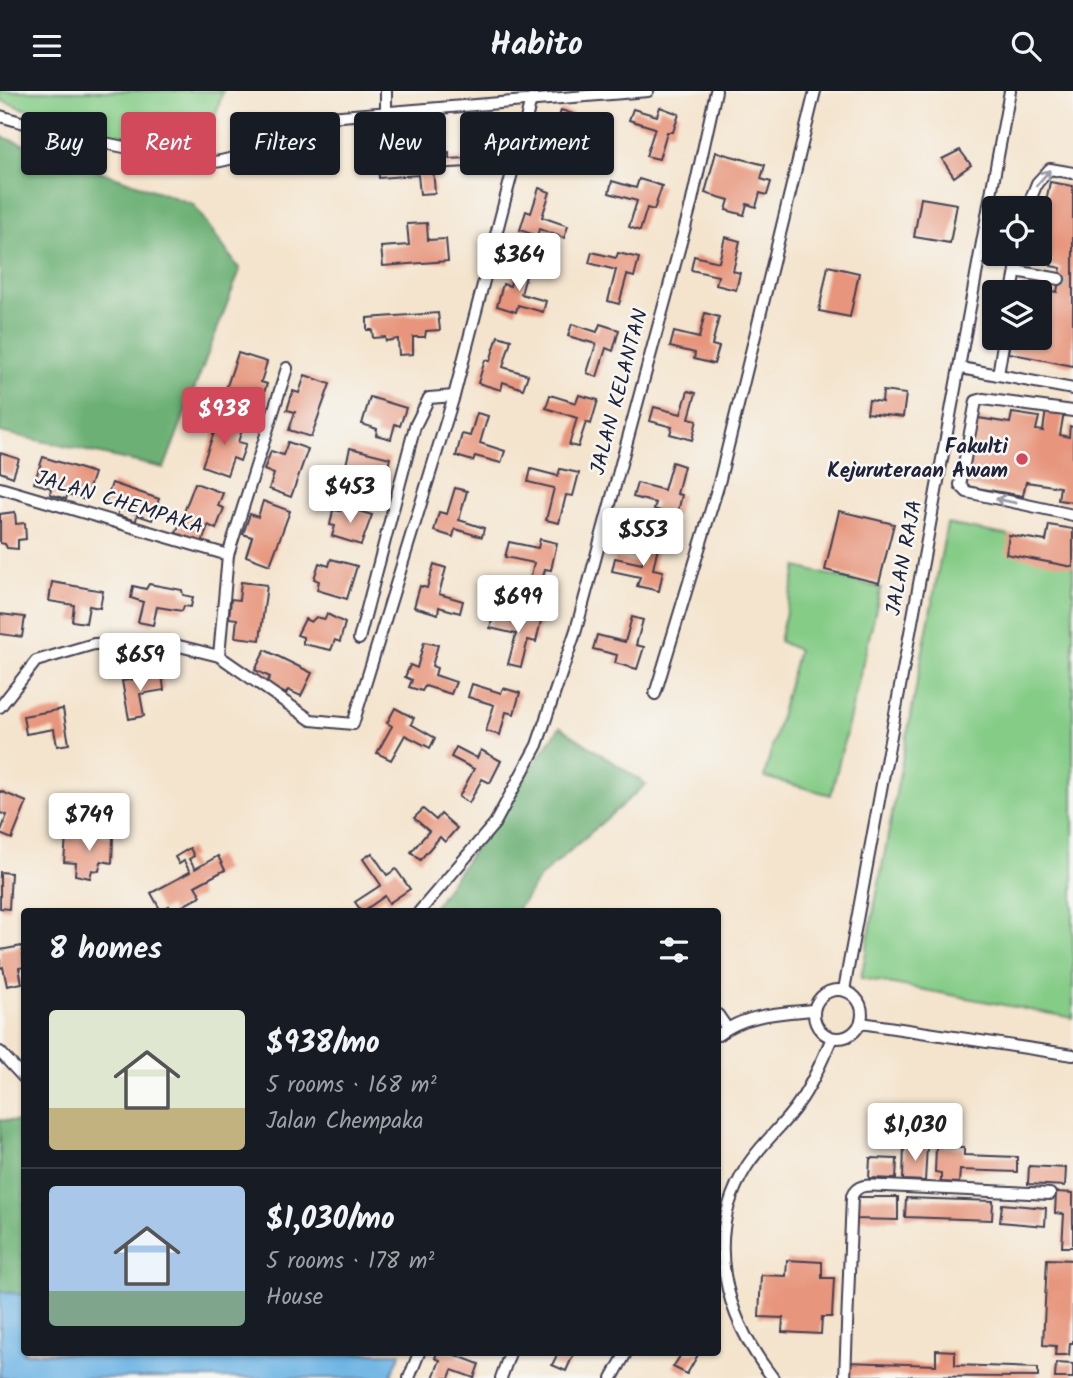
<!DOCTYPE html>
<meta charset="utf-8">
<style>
:root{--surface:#171b24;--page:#242831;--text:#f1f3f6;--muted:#9ea1a6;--line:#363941;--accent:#d1495b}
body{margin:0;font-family:Kalam,sans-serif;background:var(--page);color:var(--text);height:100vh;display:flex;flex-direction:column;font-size:26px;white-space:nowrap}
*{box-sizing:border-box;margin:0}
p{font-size:23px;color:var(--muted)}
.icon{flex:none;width:38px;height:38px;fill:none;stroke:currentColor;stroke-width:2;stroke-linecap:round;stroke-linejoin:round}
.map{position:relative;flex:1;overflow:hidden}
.drawer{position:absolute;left:21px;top:817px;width:700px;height:448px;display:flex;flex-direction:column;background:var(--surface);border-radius:7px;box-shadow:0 2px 5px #0004}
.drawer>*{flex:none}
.banner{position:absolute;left:21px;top:21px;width:700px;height:63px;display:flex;gap:14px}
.fabs{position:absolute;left:982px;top:105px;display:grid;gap:14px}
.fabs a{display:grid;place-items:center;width:70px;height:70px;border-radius:7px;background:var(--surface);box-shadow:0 2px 5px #0004;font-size:35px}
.price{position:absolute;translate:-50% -60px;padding:0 16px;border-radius:7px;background:#fff;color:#222;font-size:23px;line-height:46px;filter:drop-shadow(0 2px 4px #0008)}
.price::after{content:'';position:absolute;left:50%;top:42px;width:21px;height:16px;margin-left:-10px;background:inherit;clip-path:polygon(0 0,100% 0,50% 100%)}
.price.current{background:var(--accent);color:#fff}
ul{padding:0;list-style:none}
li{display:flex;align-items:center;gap:21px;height:175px;padding:0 28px}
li+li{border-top:2px solid var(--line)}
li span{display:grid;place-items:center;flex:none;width:196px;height:140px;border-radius:7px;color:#555}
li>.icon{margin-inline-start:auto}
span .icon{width:84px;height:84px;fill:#fffc;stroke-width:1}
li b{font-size:30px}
h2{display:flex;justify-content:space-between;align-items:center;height:84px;padding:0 28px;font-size:30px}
.pill{padding:0 24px;border-radius:7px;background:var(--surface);box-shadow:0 2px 5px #0004;font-size:24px;line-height:63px}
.pill.current{background:var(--accent);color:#fff}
header{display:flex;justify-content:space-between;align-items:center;height:91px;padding:0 28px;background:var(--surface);font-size:32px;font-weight:800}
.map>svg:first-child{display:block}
.green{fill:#85cc87;stroke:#547761;stroke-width:2}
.forest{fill:#6cb074;stroke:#476958;stroke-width:2}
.water{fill:#6db4e4;stroke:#486b90;stroke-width:2}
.building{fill:#e7957b}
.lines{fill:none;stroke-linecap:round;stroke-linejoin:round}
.minor-tunnel{stroke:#cabdb0;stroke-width:10;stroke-dasharray:10 5;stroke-linecap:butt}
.minor-casing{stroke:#423f51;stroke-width:14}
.minor{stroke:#fff;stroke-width:10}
.oneway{stroke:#9c9ca7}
.poi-dot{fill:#d1495b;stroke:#f6f6f2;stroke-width:2.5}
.labels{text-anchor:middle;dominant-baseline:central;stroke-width:5;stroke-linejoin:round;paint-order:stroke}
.street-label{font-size:21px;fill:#22223b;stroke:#f6f6f2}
.poi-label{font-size:21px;font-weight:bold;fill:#22223b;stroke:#f6f6f2;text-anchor:end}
</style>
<header><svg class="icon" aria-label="menu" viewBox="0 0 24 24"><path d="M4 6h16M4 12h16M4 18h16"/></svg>Habito<svg class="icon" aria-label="search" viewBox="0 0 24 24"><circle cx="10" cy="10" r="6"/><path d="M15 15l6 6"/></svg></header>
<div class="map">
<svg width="1073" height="1287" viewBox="0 0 1073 1287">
<rect width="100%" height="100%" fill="#f6f6f2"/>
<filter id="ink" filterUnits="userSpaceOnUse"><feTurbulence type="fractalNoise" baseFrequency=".0143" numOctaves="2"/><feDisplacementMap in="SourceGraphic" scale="14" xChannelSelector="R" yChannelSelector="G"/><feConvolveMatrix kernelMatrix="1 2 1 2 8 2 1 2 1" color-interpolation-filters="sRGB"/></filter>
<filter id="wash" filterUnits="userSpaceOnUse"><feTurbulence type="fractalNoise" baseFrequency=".00686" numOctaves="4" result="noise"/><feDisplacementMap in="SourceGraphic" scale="28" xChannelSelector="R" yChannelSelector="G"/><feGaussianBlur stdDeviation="1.57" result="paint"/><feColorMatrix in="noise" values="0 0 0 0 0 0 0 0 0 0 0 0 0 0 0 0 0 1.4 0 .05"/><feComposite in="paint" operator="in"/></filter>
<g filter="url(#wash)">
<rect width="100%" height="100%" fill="#f4e4cd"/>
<!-- green -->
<g class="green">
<path d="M0 0H223L202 66 119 52 0 9Z"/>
<path d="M947 433 1073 457V927L861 887Z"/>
<path d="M797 476 881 497 831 704 764 686 798 559 779 550Z"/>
</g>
<!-- forest -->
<g class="forest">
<path d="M0 45 193 113 240 179 164 377 0 341Z"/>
<path d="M560 636 646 693 540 786 516 821H430Z"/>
<path d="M0 1029 24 1031V1204L0 1200Z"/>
</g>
<!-- water -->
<path class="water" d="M0 1200 24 1204V1262H401L390 1287H0Z"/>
<g id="blocks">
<!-- building -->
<g class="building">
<path d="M660 16 679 23 673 41H667L659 68 646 65 655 37 629 29 633 18 657 25Z"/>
<path d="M561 19 573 23 565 50 590 58 586 72 560 65 559 70 542 65 547 46 553 47Z"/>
<path d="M437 55V62L449 61V68L467 67 468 76 433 78 435 102 420 103 418 84 379 87 378 74 400 72V66L410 65V57Z"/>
<path d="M960 59 971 74 954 86 942 68Z"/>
<path d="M716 61 765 74 761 88 771 91 767 104 760 102 756 116 747 113 744 124 726 119 729 109 705 102Z"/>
<path d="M639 88 662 95 654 119 647 117 640 140 629 136 637 110 609 102 612 90 636 97Z"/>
<path d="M1050 91 1073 95V275L1008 262 1011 247H1040V201H1020L1021 194 1057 201 1061 177 1051 175 1052 168 1029 164 1040 163V117H1029L1030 112 1045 115Z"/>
<path d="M539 97 550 101 542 126 568 135 564 147 539 138 537 145 520 139 526 120 531 122Z"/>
<path d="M921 107 957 113 950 152 914 146Z"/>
<path d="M427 132 428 149 446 148 448 170 383 175 381 156 409 154 407 133Z"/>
<path d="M725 146 740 150 733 180 740 182 736 199 716 194 718 185 691 179 694 165 719 171Z"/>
<path d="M592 161 616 167 618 162 639 167 634 186 627 184 619 213 608 210 616 179 589 172Z"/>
<path d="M517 171 529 174 521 203 546 210 543 221 518 214 516 221 497 215 503 193 510 195Z"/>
<path d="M828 175 859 182 850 226 819 220Z"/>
<path d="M438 222 440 239 426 240 425 246H413V263L399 264 398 248 386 250 385 246 373 247 372 239H367V227Z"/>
<path d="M705 222 719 226 712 254 719 256 714 273 694 268 695 262 670 256 674 241 699 247Z"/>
<path d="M572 233 597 241 600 233 619 239 613 260 606 257 597 286 587 282 596 253 568 245Z"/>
<path d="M498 245 511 249 503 276 528 284 523 298 503 291 501 299 478 292 485 269 490 270Z"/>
<path d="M238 262 267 271 261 291 267 293 261 310 255 308 250 323 221 313Z"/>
<path d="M305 284 330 293 311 346 289 339 295 321 287 319 293 300 299 302Z"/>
<path d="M688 300 696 302 689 327 697 329 692 349 670 343 672 336 650 330 654 316 681 323Z"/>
<path d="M883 300 906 303 903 326 867 322 869 309 882 311Z"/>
<path d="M550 304 576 312 579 304 598 309 591 333 586 331 578 356 569 354 577 327 546 317Z"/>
<path d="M370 306 406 317 400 335 395 333 391 348 376 344 377 338 362 333Z"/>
<path d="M1046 318 1064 321 1060 344 1069 346 1070 335 1073 336V411L1058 409 1060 396 1026 391 1023 405 966 395 978 327 1010 332 1012 322 1039 326 1036 339 1043 340Z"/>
<path d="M477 322 488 325 480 352 505 360 501 372 475 365 473 370 456 365 462 343 470 345Z"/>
<path d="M219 328 243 336 238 351 246 353 240 370 233 367 227 384 202 375Z"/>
<path d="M288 351 308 358 291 406 269 398 274 383 264 379 271 360 283 364Z"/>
<path d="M350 357 390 367 386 386 379 384 376 396 349 389 351 380 345 378Z"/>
<path d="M0 362 19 368 13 386 0 381Z"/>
<path d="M43 366 94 382 85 409 68 403 66 408 50 403 51 397 34 392Z"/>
<path d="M672 371 684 375 677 403 682 404 677 425 654 418 656 412 633 406 637 392 664 399Z"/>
<path d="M531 378 558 385 560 378 579 382 573 405 566 404 559 432 546 429 554 397 528 391Z"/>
<path d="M112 392 159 408 152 429 137 424 136 430 117 424 120 417 105 412Z"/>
<path d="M195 392 223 402 218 415 224 417 216 438 208 434 202 452 176 442Z"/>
<path d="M455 397 467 400 459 429 484 437 482 446 455 438 453 446 434 440 439 421 447 423Z"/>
<path d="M263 410 290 420 270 474 246 465 252 446 243 443 250 423 258 426Z"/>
<path d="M341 415 372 424 361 454 332 445 335 435 330 434 333 419 340 420Z"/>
<path d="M839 420 894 433 879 492 825 479Z"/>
<path d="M15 421 16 433 25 432 26 448 18 449V458L7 457 5 453 0 452V423Z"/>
<path d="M1049 434 1073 438V476L1006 463 1009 444 1046 450Z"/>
<path d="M540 448 557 452 551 479 545 478 539 503 527 501 534 472 505 466 509 451 538 457Z"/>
<path d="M648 449 659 451 653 478 663 480 659 500 637 495 640 486 612 480 615 467 642 473Z"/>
<path d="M331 468 357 475 347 508 317 499 319 490 314 488 319 472 329 475Z"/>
<path d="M434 473 446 477 439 503 463 510 460 522 439 516 438 523 414 516 420 495 427 497Z"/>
<path d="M52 491 103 500 100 517 89 515 86 532 72 530 74 514 49 510Z"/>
<path d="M241 491 267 494 260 549 235 546 237 528 229 527 231 508 239 509Z"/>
<path d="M149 493 182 499 183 504 193 506 191 516 184 515 182 520 157 516 153 534 138 531 143 511 131 507 133 495 146 498Z"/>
<path d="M0 523 25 526 22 546 0 543Z"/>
<path d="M327 523 345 532 340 551 335 549 331 559 303 553V546L297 544 305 528 311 531 316 526 325 528Z"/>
<path d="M493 525 520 532 522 525 541 530 536 551 528 549 521 576 508 573 516 543 490 537Z"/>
<path d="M632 526 643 529 636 554 644 556 637 578 615 572 617 564 593 558 597 544 625 551Z"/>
<path d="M424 551 438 554 432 575 437 577 435 584 456 591 451 603 425 595 422 600 409 596 412 589 405 586 410 574 417 577Z"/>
<path d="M265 559 312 582 301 605 288 599 286 603 266 593 270 586 255 579Z"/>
<path d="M162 583 164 599 140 603 144 625 129 628 122 590Z"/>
<path d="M472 593 501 602 503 597 520 602 514 623 506 621 500 644 486 640 494 614 468 606Z"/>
<path d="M395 617 414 627 411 633 435 647 430 657 405 644 391 669 377 662 392 635 387 632Z"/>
<path d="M63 618 69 653 57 655 54 638 26 643 23 625Z"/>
<path d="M456 656 477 667 481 659 501 670 490 692 482 688 469 712 459 706 474 678 451 666Z"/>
<path d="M0 700 27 711 12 748 0 743 7 724 0 722Z"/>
<path d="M99 702 118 708 113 723 94 717Z"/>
<path d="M423 718 436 729 441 723 457 737 445 751 440 746 420 769 411 761 429 740 414 727Z"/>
<path d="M83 741 113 746 112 772 101 770 99 780 92 779 90 787 75 784 76 772 64 771 66 746 83 747Z"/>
<path d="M190 757 194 765 189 768 195 778 218 765 225 779 195 795 201 805 172 821 169 815 161 820 151 802 190 781 184 770 179 773 175 766Z"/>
<path d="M372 762 387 784 396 778 410 798 389 812 385 805 362 821 355 811 381 794 363 768Z"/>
<path d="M0 781 11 782 9 818 0 817Z"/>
<path d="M22 855 24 876 19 877 22 892 7 895 3 876 0 877V859Z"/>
<path d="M904 1054 927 1055 925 1090 903 1089Z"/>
<path d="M936 1056 964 1057V1064L1017 1066V1081L960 1079 959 1092 941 1091V1082L935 1081Z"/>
<path d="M870 1067 897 1068 896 1088 869 1087Z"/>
<path d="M1029 1075 1066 1077 1065 1095 1028 1093Z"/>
<path d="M1056 1101 1073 1102V1156H1062L1064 1123 1055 1122Z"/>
<path d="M855 1106H898V1129L854 1128Z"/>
<path d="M906 1107 993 1110 992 1129 905 1126Z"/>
<path d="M1002 1113 1046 1117 1045 1135 1000 1131Z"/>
<path d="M1047 1168 1073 1169V1252H1070L1069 1264H1055L1056 1255 1043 1254Z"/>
<path d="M787 1169 822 1171V1187H834L832 1226H822L821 1243 782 1241 783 1227 759 1226 761 1184 786 1185Z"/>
<path d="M936 1259 955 1260V1274L1038 1277V1286L847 1285V1271L936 1274Z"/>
<path d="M437 1262H456L455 1264 479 1273 474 1287 452 1279 449 1287H433L440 1269 435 1267Z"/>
<path d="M558 1262H574L566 1280 552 1274Z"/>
<path d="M682 1262H699L687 1283 673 1276Z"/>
<path d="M1056 1272 1073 1273V1287H1055Z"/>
</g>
</g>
</g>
<g filter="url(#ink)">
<use href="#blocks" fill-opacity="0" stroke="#423f51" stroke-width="2"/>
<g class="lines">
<!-- minor-tunnel -->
<path class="minor-tunnel" d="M1059 188 1073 191"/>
<defs>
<g id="minor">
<path d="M386 20V0"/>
<path d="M0 25 66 44 201 72C252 72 281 34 329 26L648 0"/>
<path d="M1027 117 1037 92 1050 78 1073 82"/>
<path d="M1016 180 1059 188"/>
<path d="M1012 201 1019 163"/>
<path d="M961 277 1073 298"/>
<path d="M998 284 1004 247"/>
<path d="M1073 320 983 308 976 310 960 394 967 401 1073 424"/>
<path d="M0 397 228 464"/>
<path d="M359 548 415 335 429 307 454 305"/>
<path d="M219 565 228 464 287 277"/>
<path d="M655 603 719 392 815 0"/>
<path d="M0 616 36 570 94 553 163 551 219 565 311 629 353 633 454 305 531 9"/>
<path d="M419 821 495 732 537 654 576 539 691 114 716 0"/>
<circle cx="838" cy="923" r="24"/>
<path d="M844 899 1010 0"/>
<path d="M718 924 727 937"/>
<path d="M861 932 1073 964"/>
<path d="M718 944C745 923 780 922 814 919"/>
<path d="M0 961 24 987"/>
<path d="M409 1287 419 1262"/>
<path d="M501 1287 510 1262"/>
<path d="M612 1287 626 1262"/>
<path d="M773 1287C725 1226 702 1146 747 1075 761 1053 783 1035 798 1013 812 994 822 969 832 947"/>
<path d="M845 1287 852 1105C858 1091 872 1095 885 1095L1050 1103"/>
</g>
</defs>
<!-- minor casing -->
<use href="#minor" class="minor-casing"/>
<!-- minor -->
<use href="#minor" class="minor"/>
</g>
<!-- one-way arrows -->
<defs><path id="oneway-shaft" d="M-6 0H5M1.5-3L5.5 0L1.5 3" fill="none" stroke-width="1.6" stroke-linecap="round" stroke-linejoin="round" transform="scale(1.75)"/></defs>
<g class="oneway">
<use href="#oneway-shaft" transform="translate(1043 87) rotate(-49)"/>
<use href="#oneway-shaft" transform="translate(1006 410) rotate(-168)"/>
</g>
</g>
<!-- markers -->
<circle class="poi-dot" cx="1022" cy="368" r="7"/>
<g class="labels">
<!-- street labels -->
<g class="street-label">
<text transform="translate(620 301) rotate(-75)">JALAN KELANTAN</text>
<text transform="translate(119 412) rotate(17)">JALAN CHEMPAKA</text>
<text transform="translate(905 467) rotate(-79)">JALAN RAJA</text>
</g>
<!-- poi labels -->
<g class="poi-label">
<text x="1008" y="356">Fakulti<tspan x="1008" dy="24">Kejuruteraan Awam</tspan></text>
</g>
</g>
</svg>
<div class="fabs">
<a><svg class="icon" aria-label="locate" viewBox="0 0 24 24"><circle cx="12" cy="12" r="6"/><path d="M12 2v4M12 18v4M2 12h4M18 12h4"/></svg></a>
<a><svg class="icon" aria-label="layers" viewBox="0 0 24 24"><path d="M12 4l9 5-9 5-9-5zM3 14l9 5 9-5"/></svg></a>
</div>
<b class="price" style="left:519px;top:202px">$364</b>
<b class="price current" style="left:224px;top:356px">$938</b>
<b class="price" style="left:350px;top:434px">$453</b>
<b class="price" style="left:643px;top:477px">$553</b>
<b class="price" style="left:518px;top:544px">$699</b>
<b class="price" style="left:140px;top:602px">$659</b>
<b class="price" style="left:89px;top:762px">$749</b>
<b class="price" style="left:915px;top:1072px">$1,030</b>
<div class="banner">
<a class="pill">Buy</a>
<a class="pill current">Rent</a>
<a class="pill">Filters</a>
<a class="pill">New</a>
<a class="pill">Apartment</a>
</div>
<section class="drawer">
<h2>8 homes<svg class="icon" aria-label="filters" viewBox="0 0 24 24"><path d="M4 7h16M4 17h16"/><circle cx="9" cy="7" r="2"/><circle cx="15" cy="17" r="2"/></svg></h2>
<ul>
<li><span style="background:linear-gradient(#dfe7d0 70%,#c2b280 0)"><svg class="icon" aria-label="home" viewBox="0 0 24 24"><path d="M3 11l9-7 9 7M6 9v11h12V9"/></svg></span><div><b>$938/mo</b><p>5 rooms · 168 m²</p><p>Jalan Chempaka</p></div></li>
<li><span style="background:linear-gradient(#a9c7e8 75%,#7fa58c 0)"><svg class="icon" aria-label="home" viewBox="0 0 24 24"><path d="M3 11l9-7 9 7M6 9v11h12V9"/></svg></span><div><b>$1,030/mo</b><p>5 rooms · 178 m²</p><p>House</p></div></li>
</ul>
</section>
</div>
